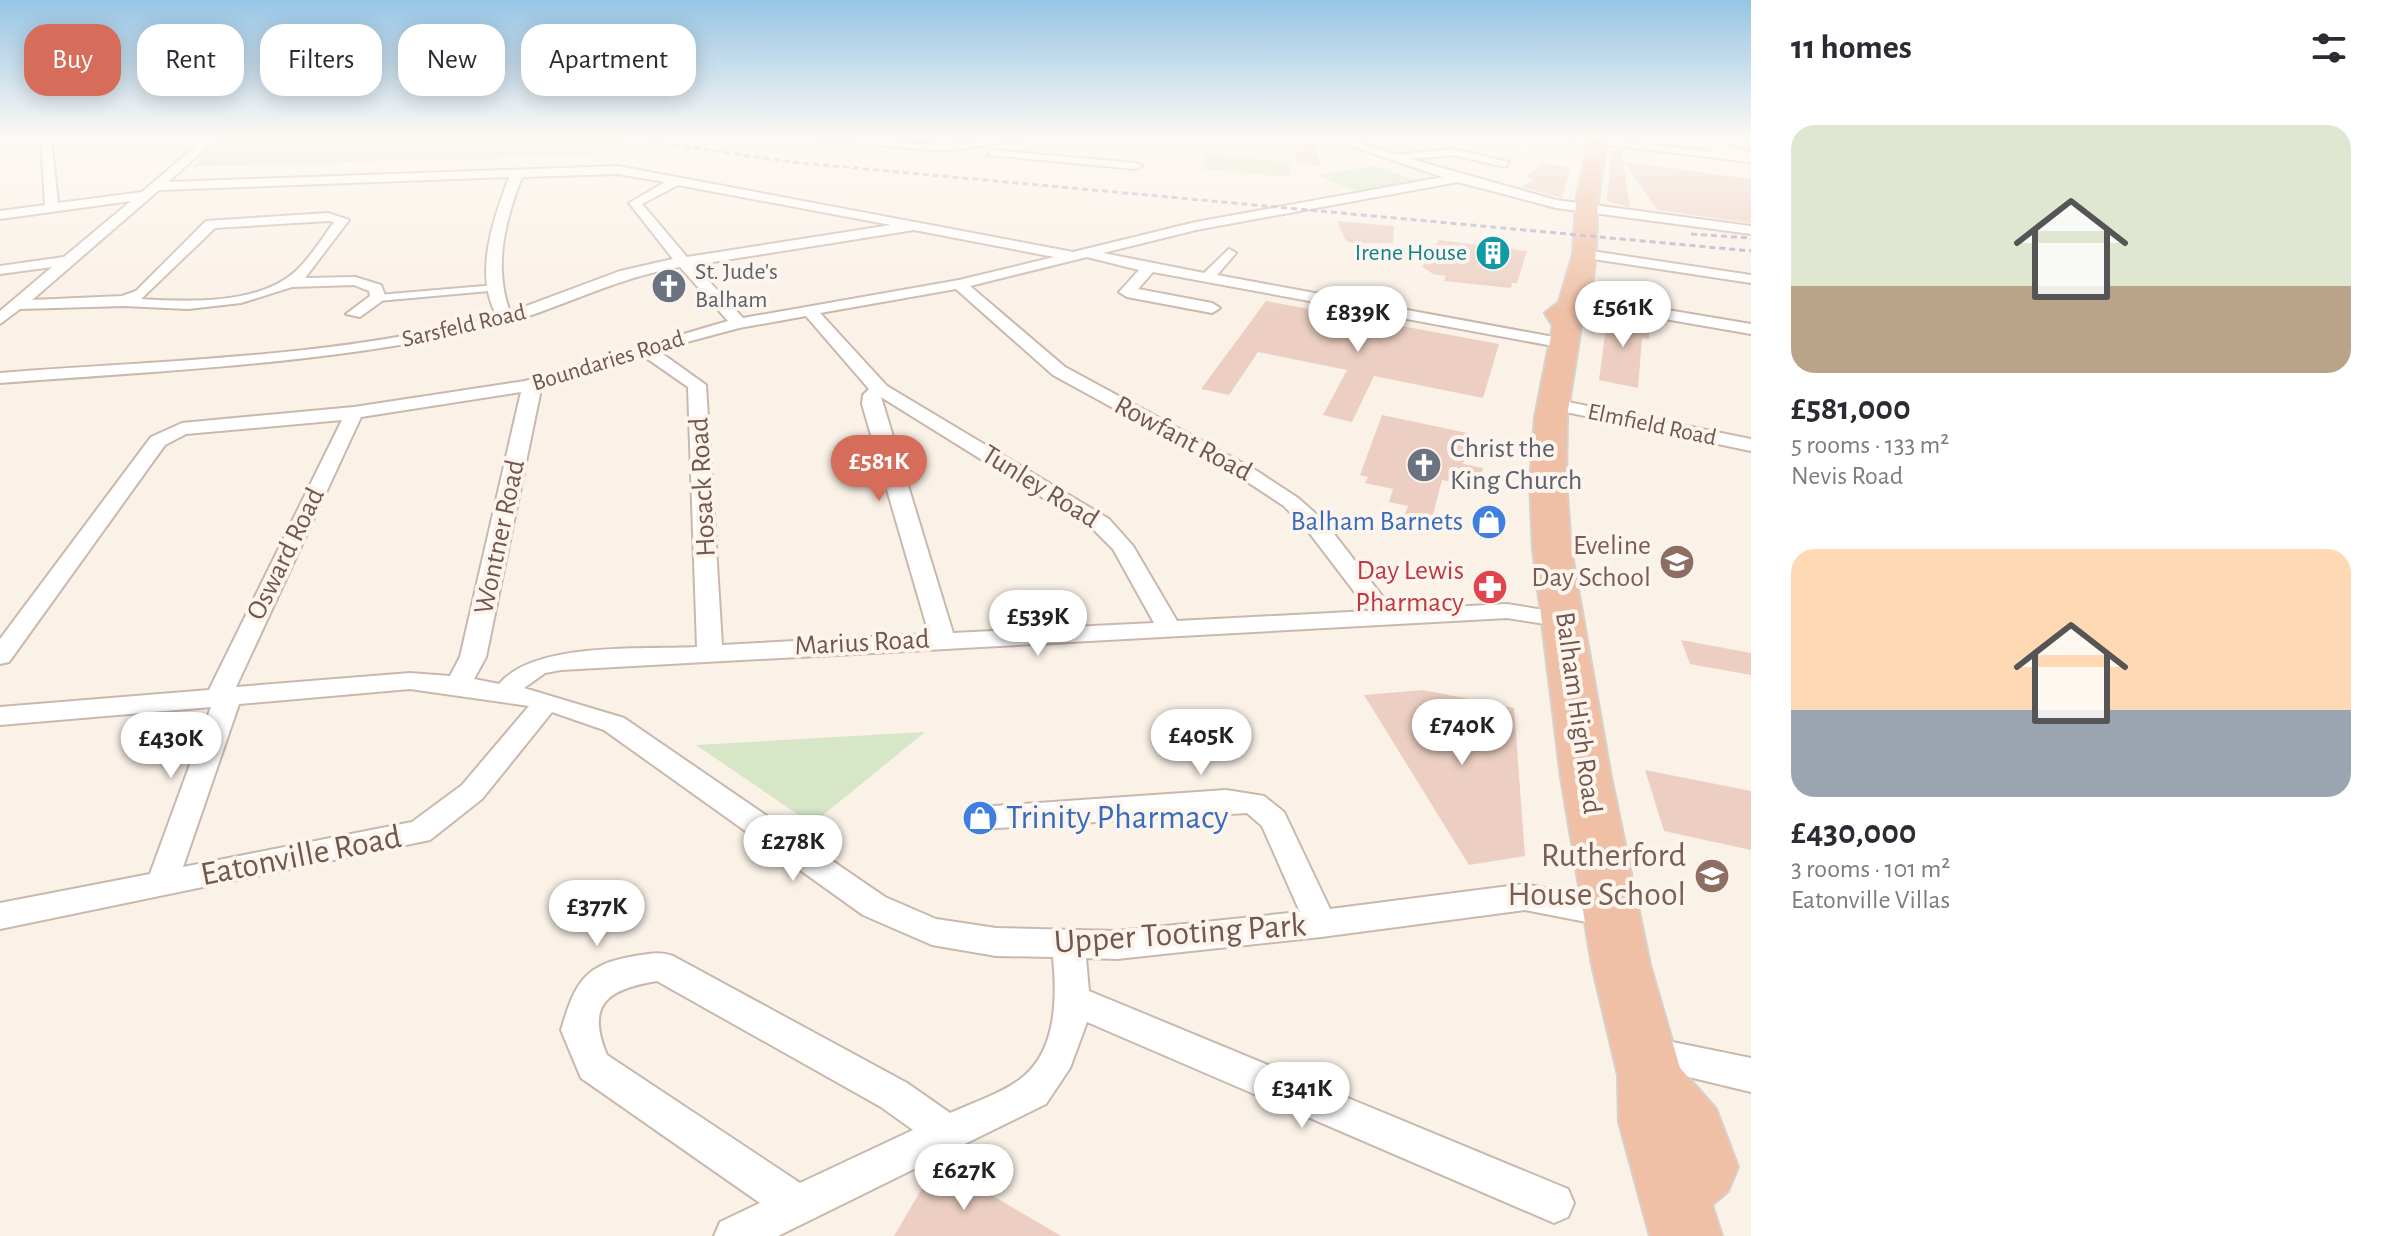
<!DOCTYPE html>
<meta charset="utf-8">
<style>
:root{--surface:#fff;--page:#f2f2f3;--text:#2b2b33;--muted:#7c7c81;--accent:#d66c5a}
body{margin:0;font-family:"Alegreya Sans",sans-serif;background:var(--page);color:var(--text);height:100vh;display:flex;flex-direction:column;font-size:30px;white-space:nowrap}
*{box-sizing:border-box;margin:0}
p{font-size:26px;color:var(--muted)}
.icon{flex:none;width:44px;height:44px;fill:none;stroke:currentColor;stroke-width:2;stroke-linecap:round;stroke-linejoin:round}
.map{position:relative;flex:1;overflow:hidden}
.panel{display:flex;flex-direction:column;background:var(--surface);width:640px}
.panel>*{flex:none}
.guide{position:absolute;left:24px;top:24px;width:760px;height:72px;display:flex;gap:16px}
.price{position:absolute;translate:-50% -68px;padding:0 18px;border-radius:28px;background:#fff;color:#222;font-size:26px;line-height:52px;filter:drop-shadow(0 2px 4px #0008)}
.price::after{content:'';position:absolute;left:50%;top:48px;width:24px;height:18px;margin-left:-12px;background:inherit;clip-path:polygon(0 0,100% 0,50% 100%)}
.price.selected{background:var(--accent);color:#fff}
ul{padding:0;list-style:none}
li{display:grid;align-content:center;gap:16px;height:424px;padding:0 40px}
li span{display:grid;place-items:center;height:248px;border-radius:24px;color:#555}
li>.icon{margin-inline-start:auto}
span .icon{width:144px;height:144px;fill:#fffc;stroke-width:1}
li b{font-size:34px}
h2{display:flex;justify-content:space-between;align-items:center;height:96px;padding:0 40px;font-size:34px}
.chip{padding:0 28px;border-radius:24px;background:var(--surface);box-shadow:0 4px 20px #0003;font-size:28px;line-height:72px}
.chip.selected{background:var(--accent);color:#fff}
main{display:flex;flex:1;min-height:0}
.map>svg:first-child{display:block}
.green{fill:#d6e6c7}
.building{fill:#eccfc2}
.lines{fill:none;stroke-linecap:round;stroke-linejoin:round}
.pedestrian-casing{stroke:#cab8ae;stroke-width:4}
.minor-casing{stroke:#cab8ae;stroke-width:4}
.secondary-casing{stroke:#cfbaaf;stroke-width:4}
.trunk-casing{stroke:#d7d0cd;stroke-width:4}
.pedestrian{fill:#fff;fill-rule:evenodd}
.minor{fill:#fff;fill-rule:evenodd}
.secondary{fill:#fff;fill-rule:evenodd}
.trunk{fill:#efc0a6;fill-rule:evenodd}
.rail{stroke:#b3a6c2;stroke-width:3;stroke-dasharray:6 4;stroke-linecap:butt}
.labels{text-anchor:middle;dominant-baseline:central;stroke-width:8;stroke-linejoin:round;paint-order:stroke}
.far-culture-label{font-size:24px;fill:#0d838f;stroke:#fdf5ed;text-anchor:end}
.far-worship-label{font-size:24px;fill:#5b616d;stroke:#fdf5ed;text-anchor:start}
.far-street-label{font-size:24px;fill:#70584e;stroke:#fdf5ed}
.street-label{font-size:28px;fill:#70584e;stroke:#fdf5ed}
.worship-label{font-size:28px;fill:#5b616d;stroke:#fdf5ed;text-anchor:start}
.shop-label{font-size:28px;fill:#366cbe;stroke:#fdf5ed;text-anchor:end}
.education-label{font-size:28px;fill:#785e54;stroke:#fdf5ed;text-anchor:end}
.health-label{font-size:28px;fill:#be3a42;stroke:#fdf5ed;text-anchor:end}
.near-shop-label{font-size:34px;fill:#366cbe;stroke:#fdf5ed;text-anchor:start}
.near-street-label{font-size:34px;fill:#70584e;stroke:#fdf5ed}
.near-education-label{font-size:34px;fill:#785e54;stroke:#fdf5ed;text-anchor:end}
</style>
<main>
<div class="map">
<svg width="1751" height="1236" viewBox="0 0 1751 1236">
<rect width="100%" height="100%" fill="#faf1e7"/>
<!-- green -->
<g class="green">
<path d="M223 138H599L631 143 636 148 602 154 191 167Z"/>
<path d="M1206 154 1291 162 1290 177 1201 169Z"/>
<path d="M1375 166 1415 180 1356 191 1316 175Z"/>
<path d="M925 732 812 824 696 745Z"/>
</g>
<!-- building -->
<g class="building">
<path d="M1298 142 1316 144 1320 166 1296 164Z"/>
<path d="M1612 149 1621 150 1630 207 1607 201Z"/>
<path d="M1625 162 1751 179V223L1657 210Z"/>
<path d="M1542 163 1570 168 1562 198 1522 187 1535 179 1526 178Z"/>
<path d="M1337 221 1394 226 1393 243H1352L1346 241Z"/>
<path d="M1439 240 1527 251 1517 283H1512L1511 288 1444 281 1446 276 1433 274 1422 267Z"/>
<path d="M1266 301 1499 344 1483 398 1374 376 1352 422 1323 415 1347 370 1258 352 1229 395 1201 389Z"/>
<path d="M1608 312 1649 319V339L1642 338 1638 388 1599 380Z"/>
<path d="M1382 415 1472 434 1463 464 1483 468 1479 488 1442 480 1431 522 1404 516 1408 506 1389 502 1393 489 1365 483 1368 477 1360 475Z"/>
<path d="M1681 640 1751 653V675L1690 664Z"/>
<path d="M1423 690 1514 708 1525 856 1469 865 1364 695Z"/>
<path d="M1645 770 1751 791V850L1664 831Z"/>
<path d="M937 1163 1061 1236H894Z"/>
</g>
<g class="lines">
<defs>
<g id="pedestrian">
<path d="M1611 141 1751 156V162L1608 145Z"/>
<path d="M496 285 500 286V290L378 301 372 298 378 295Z"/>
</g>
<g id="minor">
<path d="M41 138H51L58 203 142 192 205 138H217L168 182 618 166 1073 252 1196 222 1443 177 1328 138H1345L1397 155 1453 149 1509 162 1505 167 1453 155 1411 159 1556 200 1751 226V234L1556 208 1458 182 1196 230 1103 253 1204 273 1229 249 1236 253 1217 275 1570 340 1572 343 1564 348 1153 272 1138 289 1212 303 1220 308 1212 313 1127 297 1119 292 1139 270 1087 257 970 286 1065 367 1257 471 1298 498 1324 521 1393 610 1507 604 1574 615 1577 620 1574 625 1565 627 1507 618 561 670 545 673 524 688 624 718 885 897 936 919 996 928 1117 931 1300 912 1262 826 1247 813 980 829 970 826 965 818 970 810 980 807 1226 790 1264 796 1284 812 1330 909 1525 884 1623 905 1628 914 1623 923 1612 927 1525 910 1321 937 1117 959 1086 958 1089 991 1568 1189 1574 1203 1568 1217 1554 1223 1087 1022 1070 1068 1046 1104 778 1236H714L720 1222 760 1203 581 1078 561 1030C575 983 584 964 635 956 649 954 659 951 673 956L907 1083 950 1113C972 1103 1000 1094 1019 1080 1057 1053 1057 998 1053 957L996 956 932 945 863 915 604 730 552 712 482 799 430 840 0 929V903L150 874 211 707 0 725V707L209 690 342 420 186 434 165 445 9 662 0 664V639L151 437 182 423 354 407 525 381 728 321 680 267C611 278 551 314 483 329 325 364 162 371 0 383V373C165 360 336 358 497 316 473 274 494 218 509 177L159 190 32 300 122 296 136 291 206 221 328 213 349 220 305 278 355 277 381 285 386 298 360 317 346 314 370 296 369 291 354 285 292 287 241 303 188 309 124 306 20 309 0 324V311L52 267 0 274V266L64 257 131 201 0 219V211L45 205ZM618 174 665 182 629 203 673 259 620 271 510 312C493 266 505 221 522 177ZM678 185 891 225 687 257 642 204ZM328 221 334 222C322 238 311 257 296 271 259 305 188 302 141 299L215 228ZM914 230 1054 257 959 280 743 318 694 265ZM956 289 1053 375 1243 479 1284 506 1308 531 1369 611 1177 621 1133 546 1109 519 887 386 820 313ZM806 316 869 389 863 395 862 404 929 634 722 645 706 385 657 350 739 328ZM642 355 688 387 697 647C643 650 535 641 499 684L474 679 486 657 540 394 538 389ZM521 392 460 657 450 676 410 673 236 687 361 417ZM881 397 1093 529 1113 549 1154 623 953 633ZM410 689 529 706 462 785 412 822 183 867 239 704ZM657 981 881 1107 913 1130 800 1183 607 1055C585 1003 609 989 657 981Z"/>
<path d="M795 138 943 145 1037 138 943 151Z"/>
<path d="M1563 138H1590L1603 143 1598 146Z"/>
<path d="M992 150 1136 163 1142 166 1136 169 988 155Z"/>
<path d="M1585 250 1751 275V283L1580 257 1578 254Z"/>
<path d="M1572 294 1751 324V334L1567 302V296Z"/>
<path d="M1553 399 1751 439V451L1547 408 1544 404Z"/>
<path d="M1648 1037 1751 1058V1092L1635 1064 1630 1053 1635 1042Z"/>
</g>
<path id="secondary" d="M1673 138H1701L1751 153V163Z"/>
<path id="trunk" d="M1589 138H1608C1605 159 1600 180 1598 201 1595 229 1601 299 1574 315L1581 326 1567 417 1566 481 1571 549 1611 777 1650 965 1680 1068 1716 1109 1738 1167 1728 1191 1712 1205 1722 1236H1650L1619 1122 1618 1075 1592 965 1561 777 1533 549 1530 481 1535 417 1553 326 1545 313 1559 302 1573 254 1576 202Z"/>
</defs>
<!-- pedestrian casing -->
<use href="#pedestrian" class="pedestrian-casing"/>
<!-- minor casing -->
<use href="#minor" class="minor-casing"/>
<!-- secondary casing -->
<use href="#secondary" class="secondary-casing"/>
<!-- trunk casing -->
<use href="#trunk" class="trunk-casing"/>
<!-- pedestrian -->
<use href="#pedestrian" class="pedestrian"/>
<!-- minor -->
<use href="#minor" class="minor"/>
<!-- secondary -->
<use href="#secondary" class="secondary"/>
<!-- trunk -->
<use href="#trunk" class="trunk"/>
<!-- rail -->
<g class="rail">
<path d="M625 138 791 162 1751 251"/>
<path d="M1691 234 1751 238"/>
</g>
</g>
<!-- sky -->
<linearGradient id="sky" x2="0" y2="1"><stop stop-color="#97c5e5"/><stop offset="0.44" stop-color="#fdf9f4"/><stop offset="1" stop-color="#fdf9f4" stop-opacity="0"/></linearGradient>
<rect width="1751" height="311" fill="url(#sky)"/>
<!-- icons -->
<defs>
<symbol id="building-disc" viewBox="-11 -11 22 22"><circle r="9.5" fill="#0f9aa8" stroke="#fdf5ed"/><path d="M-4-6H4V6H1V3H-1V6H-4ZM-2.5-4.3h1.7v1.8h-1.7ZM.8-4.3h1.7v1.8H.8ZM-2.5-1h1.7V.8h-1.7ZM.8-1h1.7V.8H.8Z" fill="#fff"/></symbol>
<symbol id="church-disc" viewBox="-11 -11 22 22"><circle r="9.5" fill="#6b7280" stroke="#fdf5ed"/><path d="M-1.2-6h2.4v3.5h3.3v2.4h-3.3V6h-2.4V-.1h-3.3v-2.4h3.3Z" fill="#fff"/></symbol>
<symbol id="shop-disc" viewBox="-11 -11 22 22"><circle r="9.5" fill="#3f7fe0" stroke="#fdf5ed"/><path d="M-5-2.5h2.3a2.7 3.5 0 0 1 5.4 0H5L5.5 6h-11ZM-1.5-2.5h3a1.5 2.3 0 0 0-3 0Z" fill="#fff"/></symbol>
<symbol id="school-disc" viewBox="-11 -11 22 22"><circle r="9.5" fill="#8d6e63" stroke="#fdf5ed"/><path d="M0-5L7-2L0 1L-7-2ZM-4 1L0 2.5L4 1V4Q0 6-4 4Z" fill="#fff"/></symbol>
<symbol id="pharmacy-disc" viewBox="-11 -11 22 22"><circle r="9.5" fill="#e0444e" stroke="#fdf5ed"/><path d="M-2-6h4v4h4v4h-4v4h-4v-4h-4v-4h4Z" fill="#fff"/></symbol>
</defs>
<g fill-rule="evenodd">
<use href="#building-disc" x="1473" y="233" width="40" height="40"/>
<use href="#church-disc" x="649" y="266" width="40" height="40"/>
<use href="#church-disc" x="1404" y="445" width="40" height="40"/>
<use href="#shop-disc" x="1469" y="502" width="40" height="40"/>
<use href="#school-disc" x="1657" y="542" width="40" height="40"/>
<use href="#pharmacy-disc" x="1470" y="567" width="40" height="40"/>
<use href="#shop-disc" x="960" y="798" width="40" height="40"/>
<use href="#school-disc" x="1692" y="856" width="40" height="40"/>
</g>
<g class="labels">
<!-- far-culture labels -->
<g class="far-culture-label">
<text x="1467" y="253">Irene House</text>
</g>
<!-- far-worship labels -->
<g class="far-worship-label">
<text x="695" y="272">St. Jude's<tspan x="695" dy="28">Balham</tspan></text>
</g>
<!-- far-street labels -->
<g class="far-street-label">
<text transform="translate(464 326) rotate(-13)">Sarsfeld Road</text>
<text transform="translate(608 361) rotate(-17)">Boundaries Road</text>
<text transform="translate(1652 425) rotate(12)">Elmfield Road</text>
</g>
<!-- street labels -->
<g class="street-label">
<text transform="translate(1183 439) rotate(28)">Rowfant Road</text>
<text transform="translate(703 487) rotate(-93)">Hosack Road</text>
<text transform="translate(1040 487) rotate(32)">Tunley Road</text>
<text transform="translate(500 537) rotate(-78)">Wontner Road</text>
<text transform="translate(286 554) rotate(-64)">Osward Road</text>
<text transform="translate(862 643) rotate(-3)">Marius Road</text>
<text transform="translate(1578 713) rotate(82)">Balham High Road</text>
</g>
<!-- worship labels -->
<g class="worship-label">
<text x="1450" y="449">Christ the<tspan x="1450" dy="32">King Church</tspan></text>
</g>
<!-- shop labels -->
<g class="shop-label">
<text x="1463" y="522">Balham Barnets</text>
</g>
<!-- education labels -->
<g class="education-label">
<text x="1651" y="546">Eveline<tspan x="1651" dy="32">Day School</tspan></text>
</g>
<!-- health labels -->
<g class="health-label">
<text x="1464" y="571">Day Lewis<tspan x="1464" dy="32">Pharmacy</tspan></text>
</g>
<!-- near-shop labels -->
<g class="near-shop-label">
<text x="1006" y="818">Trinity Pharmacy</text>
</g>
<!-- near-street labels -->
<g class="near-street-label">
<text transform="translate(301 856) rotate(-11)">Eatonville Road</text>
<text transform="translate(1180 934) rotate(-4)">Upper Tooting Park</text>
</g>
<!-- near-education labels -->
<g class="near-education-label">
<text x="1686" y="856">Rutherford<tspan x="1686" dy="39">House School</tspan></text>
</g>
</g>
</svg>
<b class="price" style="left:1623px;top:349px">£561K</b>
<b class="price" style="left:1358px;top:354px">£839K</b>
<b class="price selected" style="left:879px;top:503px">£581K</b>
<b class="price" style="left:1038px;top:658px">£539K</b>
<b class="price" style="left:1462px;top:767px">£740K</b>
<b class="price" style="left:1201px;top:777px">£405K</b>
<b class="price" style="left:171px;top:780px">£430K</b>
<b class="price" style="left:793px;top:883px">£278K</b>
<b class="price" style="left:597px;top:948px">£377K</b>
<b class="price" style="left:1302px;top:1130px">£341K</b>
<b class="price" style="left:964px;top:1212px">£627K</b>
<div class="guide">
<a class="chip selected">Buy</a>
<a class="chip">Rent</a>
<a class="chip">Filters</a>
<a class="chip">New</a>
<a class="chip">Apartment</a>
</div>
</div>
<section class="panel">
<h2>11 homes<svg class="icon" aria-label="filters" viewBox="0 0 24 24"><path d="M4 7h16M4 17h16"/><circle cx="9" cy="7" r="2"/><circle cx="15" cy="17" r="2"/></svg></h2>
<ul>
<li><span style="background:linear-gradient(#dfe7d0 65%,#b9a48a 0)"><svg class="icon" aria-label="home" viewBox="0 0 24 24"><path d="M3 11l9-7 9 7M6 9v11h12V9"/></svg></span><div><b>£581,000</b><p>5 rooms · 133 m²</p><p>Nevis Road</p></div></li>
<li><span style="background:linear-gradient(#ffd9b3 65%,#9aa5b1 0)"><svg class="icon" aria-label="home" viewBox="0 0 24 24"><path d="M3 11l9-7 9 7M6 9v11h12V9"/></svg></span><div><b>£430,000</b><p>3 rooms · 101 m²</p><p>Eatonville Villas</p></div></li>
</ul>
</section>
</main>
